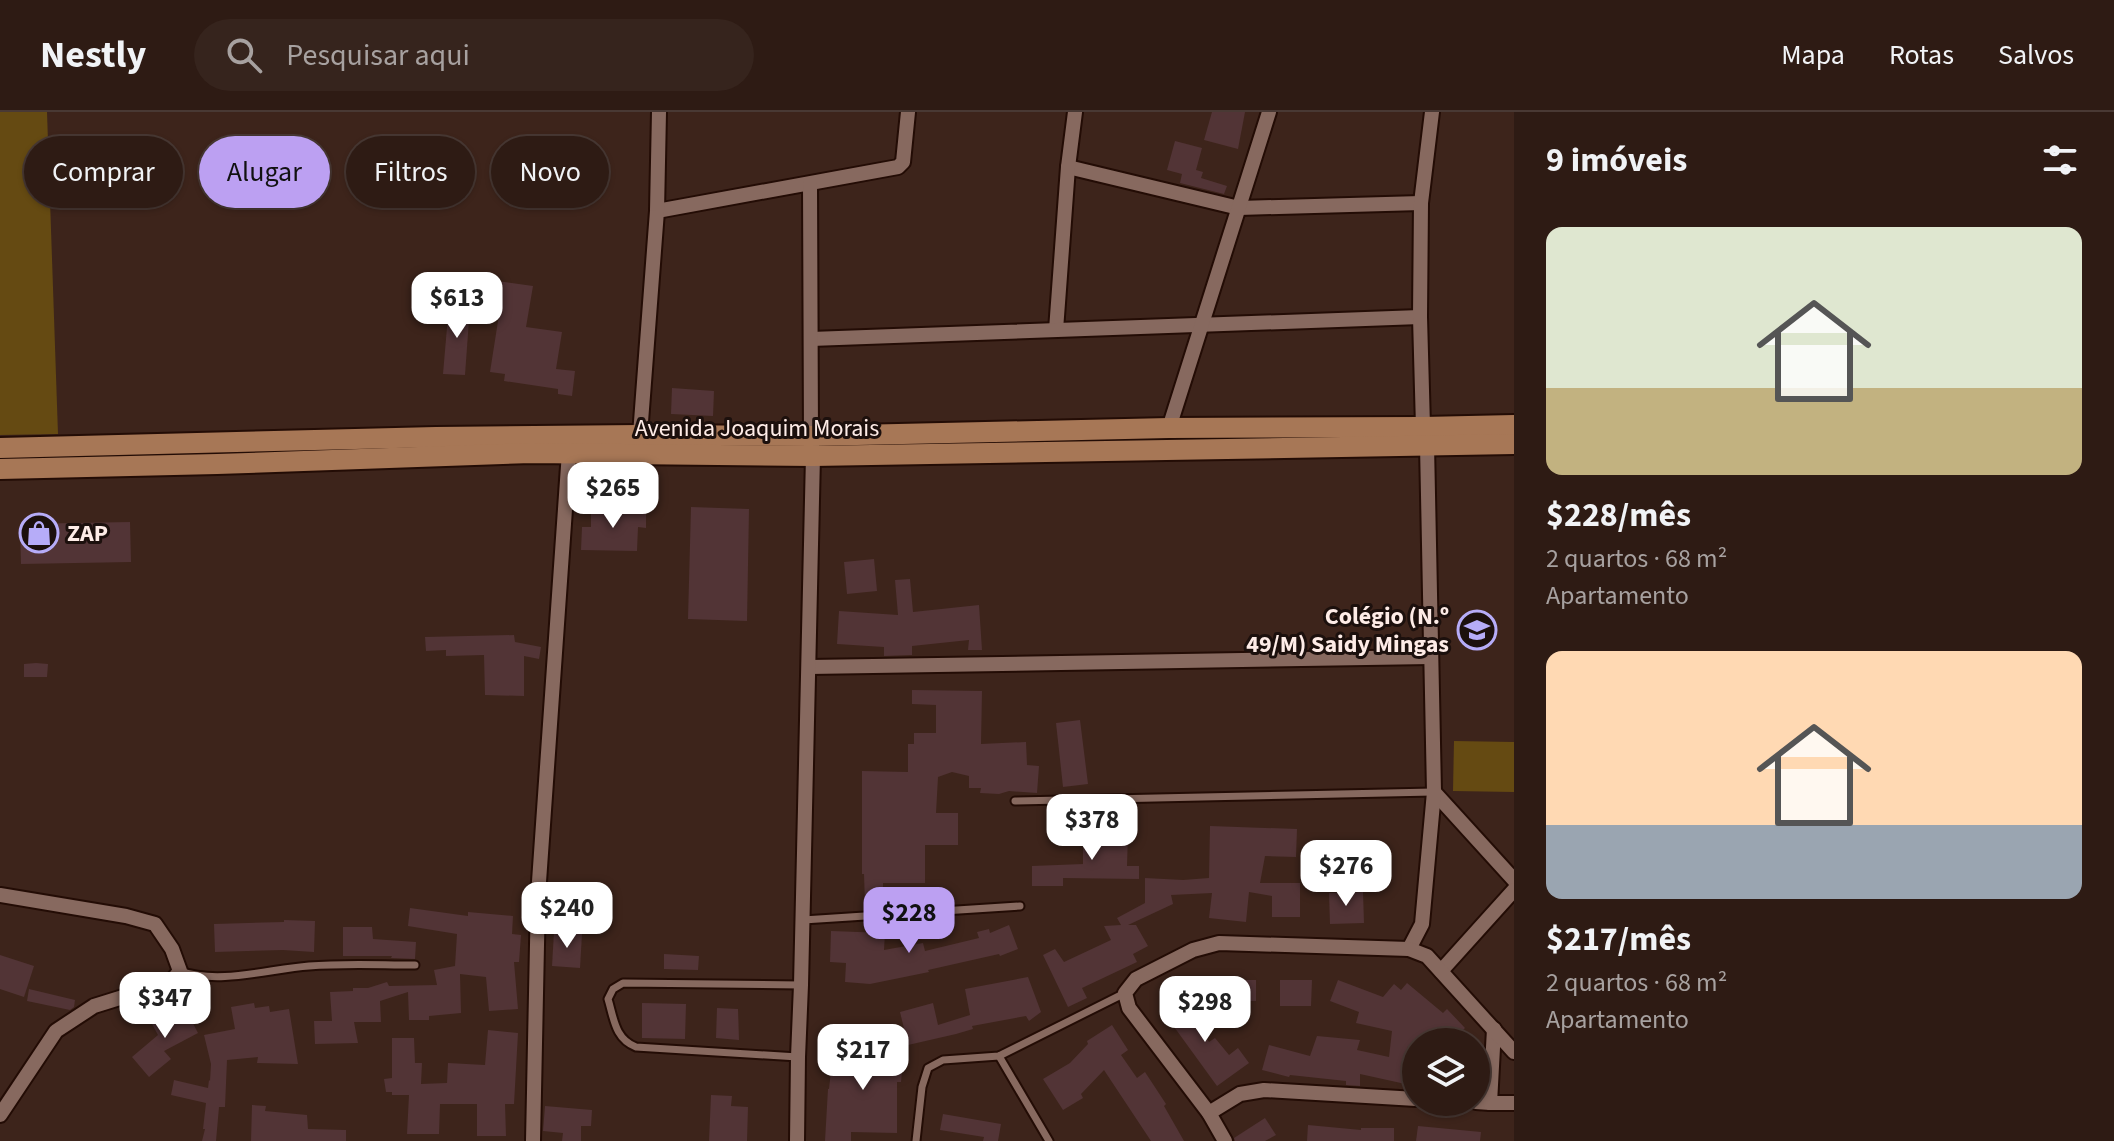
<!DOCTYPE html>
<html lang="pt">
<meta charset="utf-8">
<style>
:root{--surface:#2e1b14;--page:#36241d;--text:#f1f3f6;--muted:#a7a1a0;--line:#493934;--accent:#bca0f2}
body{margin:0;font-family:"Source Sans 3",sans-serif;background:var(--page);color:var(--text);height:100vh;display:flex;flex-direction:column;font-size:30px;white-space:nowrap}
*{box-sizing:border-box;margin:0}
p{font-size:26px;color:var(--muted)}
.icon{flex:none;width:44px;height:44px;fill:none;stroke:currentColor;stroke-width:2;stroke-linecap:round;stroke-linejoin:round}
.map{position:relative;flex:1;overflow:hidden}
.side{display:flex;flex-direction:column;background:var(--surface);width:600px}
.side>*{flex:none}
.banner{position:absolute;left:24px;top:24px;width:760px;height:72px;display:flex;gap:16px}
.buttons{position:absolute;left:1402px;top:916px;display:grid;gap:16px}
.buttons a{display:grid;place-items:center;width:88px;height:88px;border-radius:50%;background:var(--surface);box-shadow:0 2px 6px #0004,0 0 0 2px var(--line);font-size:40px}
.price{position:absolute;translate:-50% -68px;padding:0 18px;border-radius:16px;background:#fff;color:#222;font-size:26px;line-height:52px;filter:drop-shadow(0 2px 4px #0008)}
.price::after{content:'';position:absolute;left:50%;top:48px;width:24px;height:18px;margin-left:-12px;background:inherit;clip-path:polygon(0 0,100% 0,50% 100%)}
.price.on{background:var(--accent);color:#111}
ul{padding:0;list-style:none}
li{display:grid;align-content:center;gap:16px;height:424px;padding:0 32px}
li span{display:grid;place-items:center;height:248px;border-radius:16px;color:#555}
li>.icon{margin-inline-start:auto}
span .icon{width:144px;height:144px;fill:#fffc;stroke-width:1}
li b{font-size:34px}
h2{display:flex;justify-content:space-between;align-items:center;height:96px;padding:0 32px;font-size:34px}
.pill{padding:0 28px;border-radius:36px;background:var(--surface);box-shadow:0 2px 6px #0004,0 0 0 2px var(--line);font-size:28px;line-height:72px}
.pill.on{background:var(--accent);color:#111}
header{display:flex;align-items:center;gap:48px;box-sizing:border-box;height:112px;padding:0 40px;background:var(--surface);border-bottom:2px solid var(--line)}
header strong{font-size:38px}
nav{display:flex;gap:44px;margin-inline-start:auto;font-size:28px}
.search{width:560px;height:72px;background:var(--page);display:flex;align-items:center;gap:20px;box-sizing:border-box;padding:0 28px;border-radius:44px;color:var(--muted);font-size:30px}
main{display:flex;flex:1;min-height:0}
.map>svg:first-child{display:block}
.garden{fill:#654a12}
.building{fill:#523436}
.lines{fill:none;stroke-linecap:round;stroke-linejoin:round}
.lane-casing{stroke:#230c05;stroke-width:11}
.street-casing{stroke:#230c05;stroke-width:18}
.secondary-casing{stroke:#230c05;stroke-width:24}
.lane{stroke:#87695f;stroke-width:7}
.street{stroke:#87695f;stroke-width:14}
.secondary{stroke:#a77756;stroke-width:20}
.labels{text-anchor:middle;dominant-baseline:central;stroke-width:6;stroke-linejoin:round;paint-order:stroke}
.street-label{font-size:24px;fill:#feece7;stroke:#1c100d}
.poi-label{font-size:24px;font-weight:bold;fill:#feece7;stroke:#1c100d;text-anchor:start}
</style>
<header>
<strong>Nestly</strong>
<div class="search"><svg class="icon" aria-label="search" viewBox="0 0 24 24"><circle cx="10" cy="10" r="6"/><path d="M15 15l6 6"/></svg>Pesquisar aqui</div>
<nav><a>Mapa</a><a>Rotas</a><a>Salvos</a></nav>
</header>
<main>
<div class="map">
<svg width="1514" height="1029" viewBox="0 0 1514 1029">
<rect width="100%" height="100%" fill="#3d241b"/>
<!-- garden -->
<g class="garden">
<path d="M0 0H47L58 322 0 323Z"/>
<path d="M1454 629 1514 630V680L1453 679Z"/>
</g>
<!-- building -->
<g class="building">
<path d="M1212 0H1245L1238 37 1204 28Z"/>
<path d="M1175 29 1202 36 1196 58 1203 60 1201 66 1227 74 1224 82 1180 71 1182 62 1167 58Z"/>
<path d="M490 168 533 174 526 215 562 220 556 257 575 259 572 284 558 282V277L504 269 505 262 490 260 501 190 487 187Z"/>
<path d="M449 192 470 194 465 263 443 262Z"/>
<path d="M672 276 714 279 713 304 671 302Z"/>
<path d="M691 395 749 397 747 509 688 507Z"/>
<path d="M591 396 646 397V416L638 415 637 439 581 438 582 415H591Z"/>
<path d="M130 410 131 450 21 452 20 412Z"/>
<path d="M874 447 877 479 847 482 844 450Z"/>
<path d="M910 467 913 500 979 493 982 538H968L969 528 912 534V543L884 544V535L837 532 839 499 898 503 895 468Z"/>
<path d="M514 523 515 530 541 535 539 547 524 544V584L485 583 484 543 446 544V538L426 539 425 525Z"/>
<path d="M36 551 48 552 47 565H24V552Z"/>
<path d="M912 578 982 579 981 632 1026 630 1027 653 1039 654 1037 681 1009 679 999 682 980 681 981 676H969V664L952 660 938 665 936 701H958V733H925V771H883V792H865L864 762H862V659L908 660V632H914V621H936V593L912 592Z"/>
<path d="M1080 608 1088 672 1063 675 1056 611Z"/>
<path d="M1210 714 1297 717 1296 745 1265 744 1260 771H1300V805H1272V784L1249 780 1246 810 1209 806 1212 781 1171 783 1173 792 1128 813H1136L1148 834 1133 842 1137 850 1082 876 1087 886 1068 895 1043 843 1055 837 1064 850 1111 828 1104 814 1121 813 1117 806 1145 791V766L1183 768 1209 766Z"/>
<path d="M1083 720 1128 721 1127 754H1139V767L1063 766V774H1032V754L1083 752Z"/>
<path d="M1363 780 1364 811 1330 812 1329 781Z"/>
<path d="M410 796 468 804V800L513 804 512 822 521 823 519 850H514L518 897 489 899 486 865 460 862 461 901 429 904V908H409L408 880 380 889 381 910H354L358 931 315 932 314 909H332L330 880 353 879V876H368L387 870 389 874 437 873 434 858 455 854 457 822 408 814Z"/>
<path d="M284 808 315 809 314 840 283 838 215 840 214 812 284 810Z"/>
<path d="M1009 813 1018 837 1000 844 999 842 928 858 929 860 870 872 845 870 846 851 830 850 831 819 885 821 884 838 923 831 925 839 979 826 977 820 989 817 990 821Z"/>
<path d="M343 815H372L373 827 416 830 415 847 391 846 392 844H343Z"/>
<path d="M554 820 582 822 580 856 552 854Z"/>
<path d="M664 842 699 844 698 858 664 857Z"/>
<path d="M0 843 34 854 24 885 0 877Z"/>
<path d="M1028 865 1041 900 1029 909 1026 904 972 914 973 917 956 922 908 933 900 900 933 891 938 913 970 903 965 877Z"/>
<rect x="1226" y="868" width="30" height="21"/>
<path d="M1280 868H1312L1311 894H1280Z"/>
<path d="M1338 868 1383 885 1394 872 1401 878 1407 871 1443 901 1447 897 1465 916 1450 930H1416V935L1408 934 1403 957 1413 960 1410 973 1360 962V974L1346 973V969L1290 963 1289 965 1262 958 1269 933 1310 944 1317 924 1360 928 1357 938 1389 945 1392 919 1356 911 1359 900 1330 889Z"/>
<path d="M29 877 75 888 74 895 70 898 27 889Z"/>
<path d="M1189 883 1200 897 1190 904 1209 930 1215 926 1229 943 1238 936 1249 951 1217 974 1164 901Z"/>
<path d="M254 891 255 896 269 894 270 900 289 897 298 952 257 951 258 945 227 948 225 995H219L216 1029H202L205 1017H203L206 991 171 983 174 968 208 976 209 968 210 969 211 952 204 923 235 917 231 895Z"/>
<path d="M642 891 686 892 685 927 642 926Z"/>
<path d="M184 894 198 921 164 939 171 947 149 965 132 945 158 923 152 912Z"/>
<path d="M717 896 738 897 739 928 716 926Z"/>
<path d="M1112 913 1128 938 1121 943 1137 966 1145 960 1166 992 1164 994 1184 1029H1151L1104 958 1081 982 1083 986 1063 998 1043 967 1070 951 1088 932 1087 929Z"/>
<path d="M488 918 518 921 514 992H505L506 1024H477V992H440L439 1022H407L409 983H392V980H386L384 967 392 966V926H414L415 951H422L421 972 447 971 448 951 485 953Z"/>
<path d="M834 932 904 940 901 970H897V1021L851 1020V1029H825L828 977H829Z"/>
<path d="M711 983 732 984 731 994 748 995 747 1029H709Z"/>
<path d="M252 993 266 994 265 999 307 1003 308 1017 346 1018V1029H251Z"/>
<path d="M545 994 592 998 591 1014H581V1029H562L563 1021 543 1019Z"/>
<path d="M943 1002 1001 1012 998 1029H983L984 1025 940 1018Z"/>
<path d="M1265 1006 1276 1023 1265 1029H1235L1234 1026Z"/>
<path d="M1308 1013 1361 1018V1016H1394V1029H1307Z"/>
<path d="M1418 1014 1481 1020 1480 1029H1416Z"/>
</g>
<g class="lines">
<defs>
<g id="lane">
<path d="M1015 689 1433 680"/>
<path d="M803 808 1020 794"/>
<path d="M180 859C219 873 269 857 309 854 344 851 380 853 415 853"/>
<path d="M999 944 1049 1029"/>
<path d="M798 945 636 935C615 927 614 907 608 887L613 877 623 871 801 873"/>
<path d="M916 1029 922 975 928 956 943 948 999 944 1125 881"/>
</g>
<g id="street">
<path d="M1068 55 1239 96 1421 91"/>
<path d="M657 99 898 55 903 50 908 0"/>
<path d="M1056 218 1068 55 1075 0"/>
<path d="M811 227 1420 205"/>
<path d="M1423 315 1420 205 1421 91 1432 0"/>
<path d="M1169 316 1269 0"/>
<path d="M640 323 657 99 659 0"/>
<path d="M809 555 1431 545"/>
<path d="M1434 680 1514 768"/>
<path d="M0 783 126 804 155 812 172 837 180 859 171 870 94 894 56 919 0 1003"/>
<path d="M1409 837 1422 812 1434 680 1427 333"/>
<path d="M1441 859 1514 778"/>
<path d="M1476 990 1490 991 1494 917"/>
<path d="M1490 991H1514"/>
<path d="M1209 1001 1240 982 1264 978 1416 987"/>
<path d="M533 1029 538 784 569 340"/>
<path d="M797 1029 798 945 801 873 813 344 811 324 810 72"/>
<path d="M1225 1029 1209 1001 1129 896 1125 881 1136 867 1193 838 1219 831 1409 837 1427 844 1514 940"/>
</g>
<g id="secondary">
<path d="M0 336 436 325 640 323 811 324 1169 316 1423 315 1514 313"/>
<path d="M0 357 217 352 531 341 813 344 1514 332"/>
</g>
</defs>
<!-- lane casing -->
<use href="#lane" class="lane-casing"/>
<!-- street casing -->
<use href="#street" class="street-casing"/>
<!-- secondary casing -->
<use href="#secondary" class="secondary-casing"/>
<!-- lane -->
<use href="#lane" class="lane"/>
<!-- street -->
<use href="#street" class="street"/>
<!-- secondary -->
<use href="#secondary" class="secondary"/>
</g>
<!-- icons -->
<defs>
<symbol id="shop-ring" viewBox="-11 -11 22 22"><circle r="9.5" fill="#1c100d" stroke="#b6acf8" stroke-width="1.5"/><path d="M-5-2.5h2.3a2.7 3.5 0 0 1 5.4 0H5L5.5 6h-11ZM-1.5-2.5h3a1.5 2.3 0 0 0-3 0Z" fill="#b6acf8"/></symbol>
<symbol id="school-ring" viewBox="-11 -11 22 22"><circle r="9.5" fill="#1c100d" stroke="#b6acf8" stroke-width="1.5"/><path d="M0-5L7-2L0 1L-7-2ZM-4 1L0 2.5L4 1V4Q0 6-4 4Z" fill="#b6acf8"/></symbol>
</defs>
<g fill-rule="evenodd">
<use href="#shop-ring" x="17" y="399" width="44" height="44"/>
<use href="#school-ring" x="1455" y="496" width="44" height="44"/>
</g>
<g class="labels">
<!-- street labels -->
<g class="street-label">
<text x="757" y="316">Avenida Joaquim Morais</text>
</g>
<!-- poi labels -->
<g class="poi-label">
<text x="67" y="421">ZAP</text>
<text x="1449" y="504" text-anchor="end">Colégio (N.º<tspan x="1449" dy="28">49/M) Saidy Mingas</tspan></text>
</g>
</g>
</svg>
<div class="buttons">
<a><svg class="icon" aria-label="layers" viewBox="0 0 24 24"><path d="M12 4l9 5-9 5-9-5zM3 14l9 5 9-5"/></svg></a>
</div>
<b class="price" style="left:457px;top:228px">$613</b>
<b class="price" style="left:613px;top:418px">$265</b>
<b class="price" style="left:1092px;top:750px">$378</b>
<b class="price" style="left:1346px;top:796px">$276</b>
<b class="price" style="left:567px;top:838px">$240</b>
<b class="price on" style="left:909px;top:843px">$228</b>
<b class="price" style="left:165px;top:928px">$347</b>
<b class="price" style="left:1205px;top:932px">$298</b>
<b class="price" style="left:863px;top:980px">$217</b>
<div class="banner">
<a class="pill">Comprar</a>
<a class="pill on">Alugar</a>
<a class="pill">Filtros</a>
<a class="pill">Novo</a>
</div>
</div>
<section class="side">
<h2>9 imóveis<svg class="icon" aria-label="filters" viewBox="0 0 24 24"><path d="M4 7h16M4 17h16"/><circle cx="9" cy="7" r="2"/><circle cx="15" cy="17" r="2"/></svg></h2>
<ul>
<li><span style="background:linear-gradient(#dfe7d0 65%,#c2b280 0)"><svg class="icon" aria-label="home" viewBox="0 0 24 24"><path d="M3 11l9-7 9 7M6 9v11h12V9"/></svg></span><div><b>$228/mês</b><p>2 quartos · 68 m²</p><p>Apartamento</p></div></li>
<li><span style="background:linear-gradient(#ffd9b3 70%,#9aa5b1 0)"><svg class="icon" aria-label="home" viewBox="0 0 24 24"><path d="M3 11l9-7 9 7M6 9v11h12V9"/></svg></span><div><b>$217/mês</b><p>2 quartos · 68 m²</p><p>Apartamento</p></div></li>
</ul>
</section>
</main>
